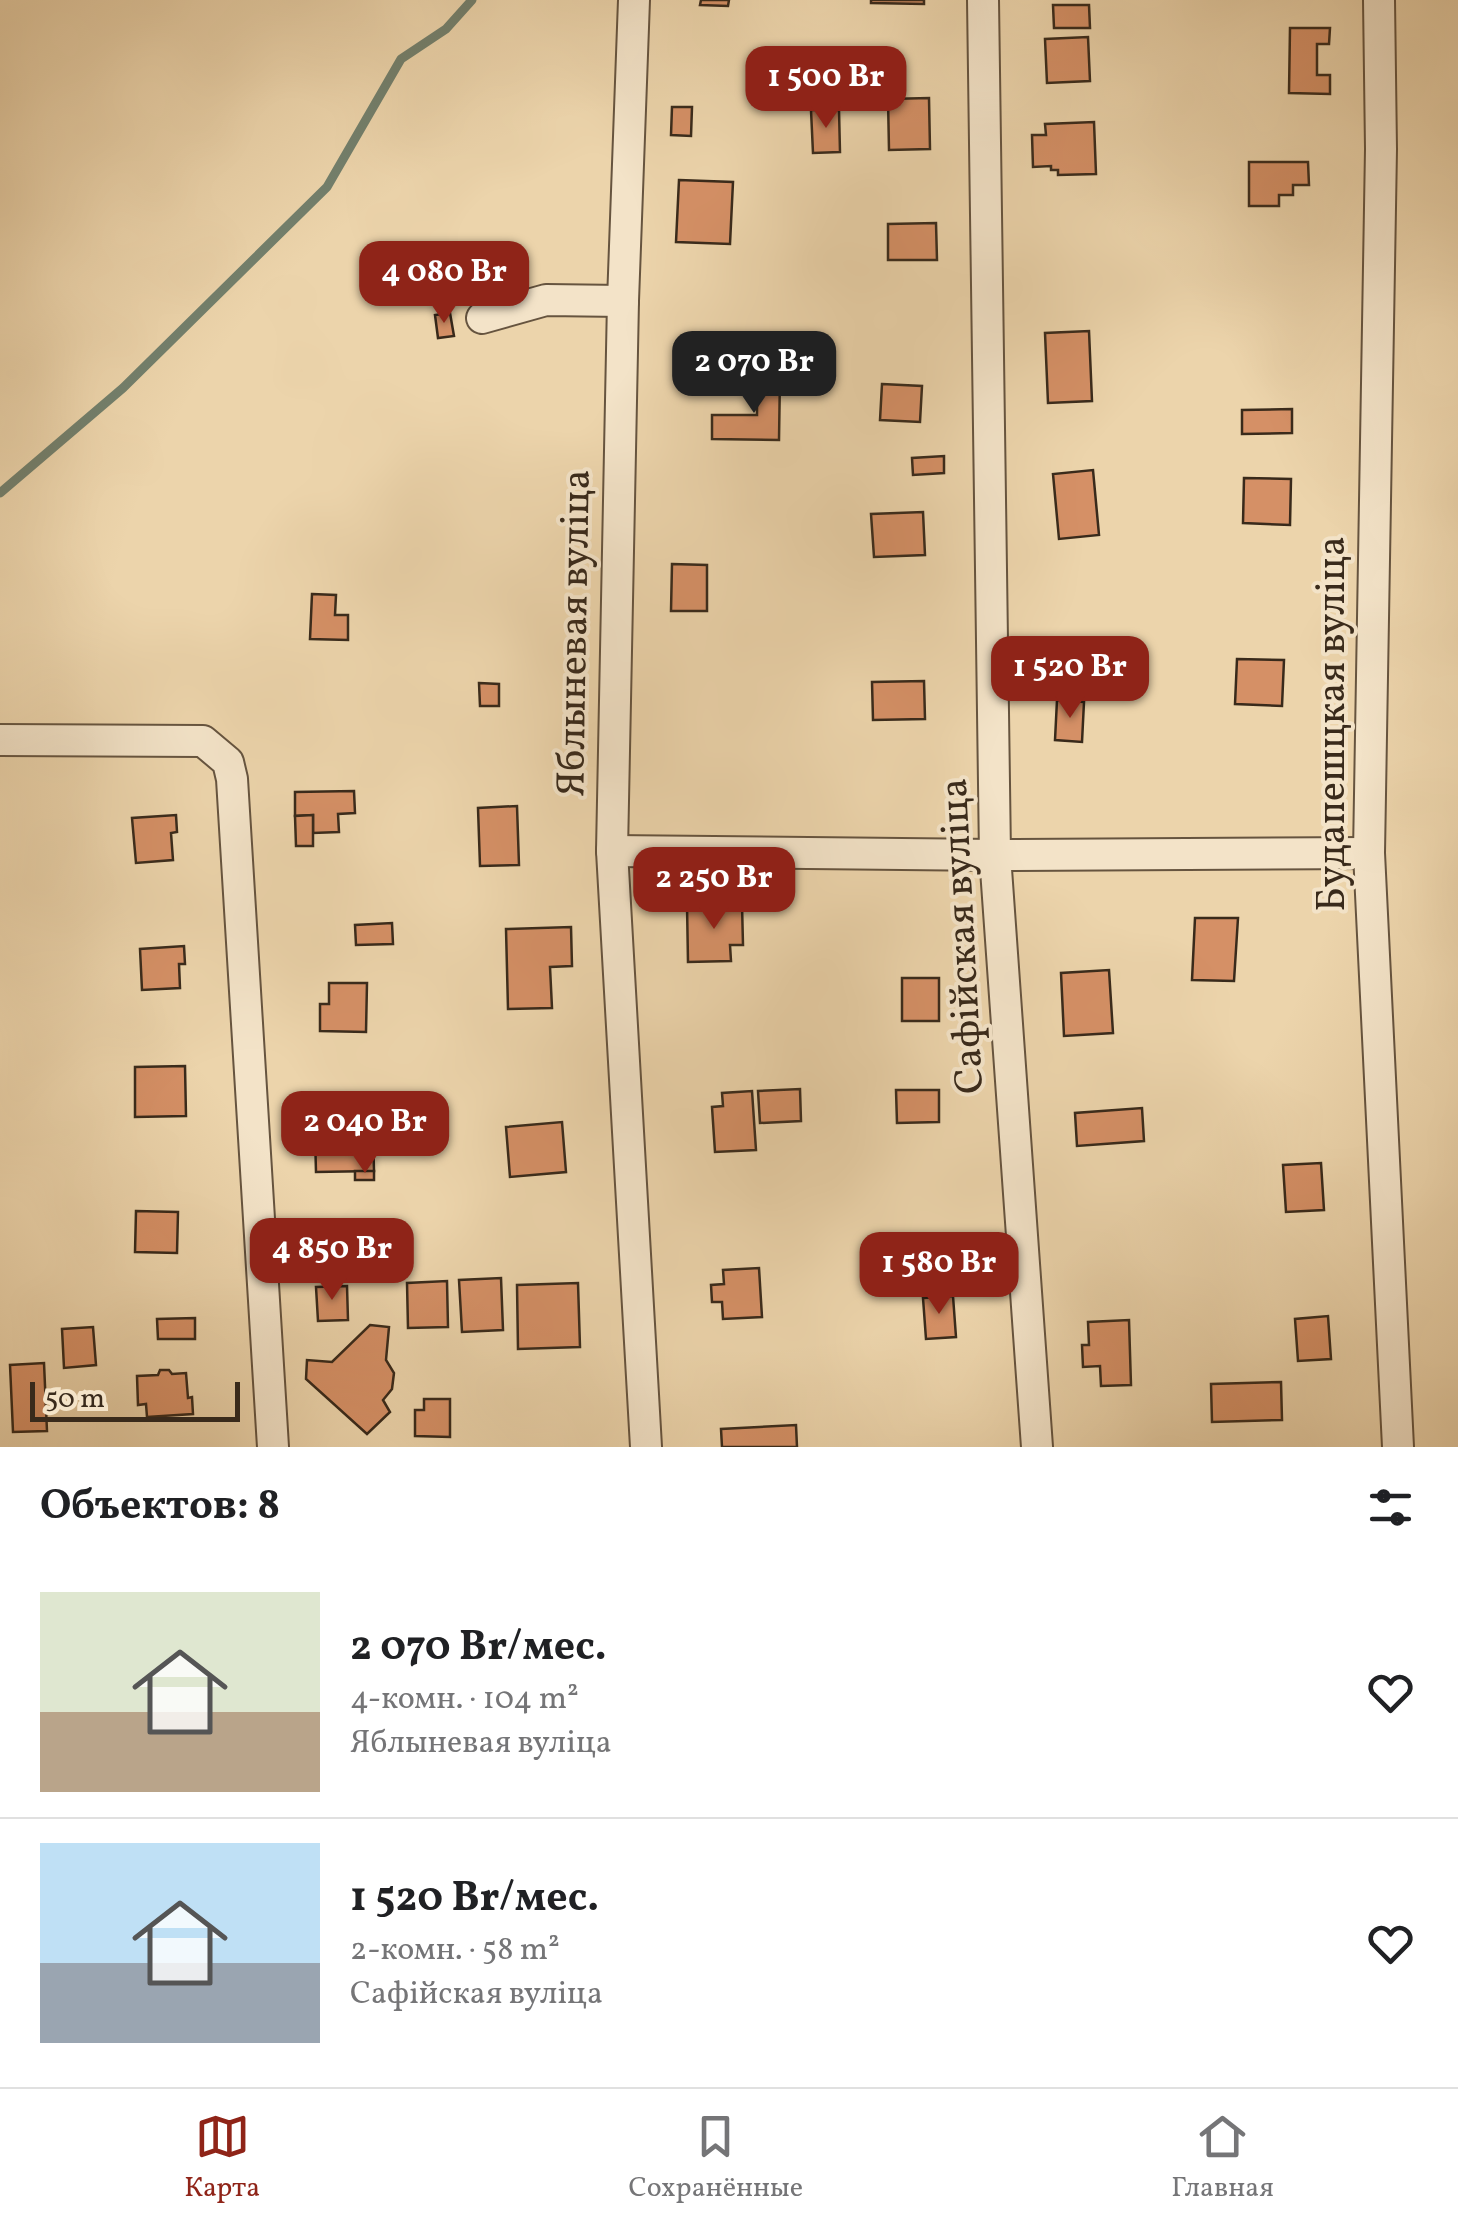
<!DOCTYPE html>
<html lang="ru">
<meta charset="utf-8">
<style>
:root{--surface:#fff;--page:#f6f6f6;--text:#202124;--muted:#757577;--line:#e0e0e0;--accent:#8f2418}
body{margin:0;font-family:Vollkorn,serif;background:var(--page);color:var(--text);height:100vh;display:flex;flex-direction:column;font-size:38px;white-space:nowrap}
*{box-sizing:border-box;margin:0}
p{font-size:32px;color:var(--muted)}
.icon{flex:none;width:55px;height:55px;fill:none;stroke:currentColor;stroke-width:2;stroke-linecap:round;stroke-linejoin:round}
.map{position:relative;height:1447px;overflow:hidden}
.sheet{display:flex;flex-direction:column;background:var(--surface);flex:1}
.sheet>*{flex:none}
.scale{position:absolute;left:30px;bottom:25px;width:210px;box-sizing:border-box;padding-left:10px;border:5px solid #392a1b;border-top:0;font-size:28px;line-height:35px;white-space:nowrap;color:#392a1b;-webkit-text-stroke:8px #f3e3c8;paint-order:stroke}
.price{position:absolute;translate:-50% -85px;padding:0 22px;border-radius:20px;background:var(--accent);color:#fff;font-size:32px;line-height:65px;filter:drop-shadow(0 2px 5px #0008)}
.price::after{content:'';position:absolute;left:50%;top:60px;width:30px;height:22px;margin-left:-15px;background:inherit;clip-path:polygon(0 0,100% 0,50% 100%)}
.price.current{background:#222;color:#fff}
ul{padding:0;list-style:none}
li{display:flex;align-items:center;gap:30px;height:250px;padding:0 40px}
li+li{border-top:2px solid var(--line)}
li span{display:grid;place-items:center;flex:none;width:280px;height:200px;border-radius:0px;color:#555}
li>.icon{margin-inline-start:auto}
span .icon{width:120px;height:120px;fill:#fffc;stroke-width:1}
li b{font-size:42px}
h2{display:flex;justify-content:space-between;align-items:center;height:120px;padding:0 40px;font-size:42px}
.tab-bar{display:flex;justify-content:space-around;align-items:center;height:140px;border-top:2px solid var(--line);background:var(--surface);font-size:28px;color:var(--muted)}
.tab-bar a{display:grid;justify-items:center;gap:5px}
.tab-bar .current{color:var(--accent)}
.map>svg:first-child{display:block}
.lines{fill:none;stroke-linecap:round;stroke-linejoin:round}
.stream{stroke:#73806d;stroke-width:9}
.building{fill:#d59066;stroke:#392a1b;stroke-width:2.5}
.minor-casing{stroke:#66543f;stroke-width:34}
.minor{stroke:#f3e3c8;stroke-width:30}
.labels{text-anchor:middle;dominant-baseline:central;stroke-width:8;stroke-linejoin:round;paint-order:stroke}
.street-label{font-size:40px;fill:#392a1b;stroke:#f3e3c8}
</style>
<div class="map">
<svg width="1458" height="1447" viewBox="0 0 1458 1447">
<rect width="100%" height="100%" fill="#ecd4ab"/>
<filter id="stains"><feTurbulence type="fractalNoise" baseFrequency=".002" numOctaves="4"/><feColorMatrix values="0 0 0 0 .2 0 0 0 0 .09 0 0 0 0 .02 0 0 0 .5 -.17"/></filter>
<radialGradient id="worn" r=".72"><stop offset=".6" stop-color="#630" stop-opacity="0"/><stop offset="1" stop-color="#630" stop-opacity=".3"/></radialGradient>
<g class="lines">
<!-- stream -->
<path class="stream" d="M0 493 123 388 327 187 401 59 446 29 472 0"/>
</g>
<!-- building -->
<g class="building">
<path d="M701 0H729L728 6 700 5Z"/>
<path d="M871 0H924V4L871 3Z"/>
<path d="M1053 5H1089L1090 28H1054Z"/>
<path d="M1290 28H1330L1329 44H1317V75H1330V94L1289 93Z"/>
<path d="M1088 37 1090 81 1047 83 1045 39Z"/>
<path d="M929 98 930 149 889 150 888 99Z"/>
<path d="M672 107H692L691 136 671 135Z"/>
<path d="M811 110H839L840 152 813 153Z"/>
<path d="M1094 122 1096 174 1058 175V170H1051V166L1033 167 1032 135H1046L1045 124Z"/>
<path d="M1249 162H1308L1309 185H1293V195H1279V206H1249Z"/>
<path d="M679 180 733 182 730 244 676 242Z"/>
<path d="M936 223 937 260H888V224Z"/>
<path d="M450 313 454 336 438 338 435 315Z"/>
<path d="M1089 331 1092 401 1048 403 1045 333Z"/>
<path d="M725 346 727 385 685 387 683 348Z"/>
<path d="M757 375H780L779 440 712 439V415H757Z"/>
<path d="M882 384 922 386 920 422 880 420Z"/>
<path d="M1292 409V433L1242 434V410Z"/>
<path d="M944 456V473L913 475 912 458Z"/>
<path d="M1093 470 1099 535 1059 539 1053 474Z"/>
<path d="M1244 478 1291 479 1290 525 1243 523Z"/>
<path d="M923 512 925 555 874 557 871 514Z"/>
<path d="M672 564 707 565V611H671Z"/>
<path d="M312 594 336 595 335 615H348V640L310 639Z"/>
<path d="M1237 659 1284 660 1282 706 1235 704Z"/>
<path d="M924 681 925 719 873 720 872 682Z"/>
<path d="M479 683 499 684V706H480Z"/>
<path d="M1057 700 1084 702 1082 742 1055 740Z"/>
<path d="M354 791 355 813 338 814 339 832 313 833V815L295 816V792Z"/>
<path d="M517 806 519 865 480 866 478 808Z"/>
<path d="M176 815 177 832 171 833 173 860 136 863 132 818Z"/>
<path d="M313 815V846H296L295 816Z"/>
<path d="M742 904 743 945H730L731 961 688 962 687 905Z"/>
<path d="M1195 918H1238L1234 981 1192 980Z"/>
<path d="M392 923 393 944 356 945 355 925Z"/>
<path d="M571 927 572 966 550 967 552 1008 508 1009 506 929Z"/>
<path d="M184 946 185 964H179L180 988 142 990 140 949Z"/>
<path d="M1109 970 1113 1033 1064 1036 1061 973Z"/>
<rect x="902" y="978" width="37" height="43"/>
<path d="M329 983H367L366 1032 320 1031V1004H329Z"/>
<path d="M185 1066 186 1116 135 1117V1067Z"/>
<path d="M800 1089 801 1121 760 1123 758 1091Z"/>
<path d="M896 1090H939V1122L897 1123Z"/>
<path d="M752 1091 756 1150 715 1152 712 1107 723 1106 722 1093Z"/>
<path d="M343 1102 344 1123 320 1124V1103Z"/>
<path d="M1142 1108 1144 1141 1077 1146 1075 1113Z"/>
<path d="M562 1122 566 1172 510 1177 506 1127Z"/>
<path d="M373 1133 374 1171 316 1172 315 1135Z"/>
<path d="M1321 1163 1324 1210 1286 1212 1283 1165Z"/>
<rect x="355" y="1171" width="19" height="9"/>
<path d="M136 1211 178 1212 177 1253 135 1252Z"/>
<path d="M759 1268 762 1317 723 1319 722 1302H712L711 1285 724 1284 723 1270Z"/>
<path d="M501 1278 503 1330 462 1332 459 1280Z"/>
<path d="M447 1281 448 1327 408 1328 407 1283Z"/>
<path d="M578 1283 580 1347 518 1349 517 1285Z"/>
<path d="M347 1286 348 1320 318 1321 316 1287Z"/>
<path d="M953 1296 956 1337 926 1339 923 1298Z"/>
<path d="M1328 1316 1331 1359 1298 1361 1295 1319Z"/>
<path d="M195 1318V1339H158L157 1319Z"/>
<path d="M1129 1320 1131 1385 1101 1386 1100 1366 1083 1367 1082 1345H1089L1088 1322Z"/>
<path d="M370 1325 389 1327 386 1360 394 1373 392 1389 383 1400 390 1412 367 1434 306 1379 307 1360 332 1362Z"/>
<path d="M93 1327 96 1365 64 1368 62 1329Z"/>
<path d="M44 1363 47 1431 13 1432 10 1365Z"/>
<path d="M160 1370H169L172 1374 186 1373 188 1398 192 1397 193 1414 147 1417 146 1404 138 1405 137 1376 158 1375Z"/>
<path d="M1281 1382 1282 1420 1212 1422 1211 1384Z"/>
<path d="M424 1399H450V1437L415 1436V1410H424Z"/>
<path d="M796 1425 797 1447H722L721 1429Z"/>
</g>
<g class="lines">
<defs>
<g id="minor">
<path d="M634 0 623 301 612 851 646 1447"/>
<path d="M983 0 995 855 1037 1447"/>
<path d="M1379 0 1381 149 1369 853 1398 1447"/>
<path d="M482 318 546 300 623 301"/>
<path d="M0 740 203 741 228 762 232 779 273 1447"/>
<path d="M612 851 995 855 1369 853"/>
</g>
</defs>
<!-- minor casing -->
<use href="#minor" class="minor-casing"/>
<!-- minor -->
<use href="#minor" class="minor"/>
</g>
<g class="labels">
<!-- street labels -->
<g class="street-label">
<text transform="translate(576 633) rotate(-89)">Яблыневая вуліца</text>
<text transform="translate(1334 724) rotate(-90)">Будапешцкая вуліца</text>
<text transform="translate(964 936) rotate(-93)">Сафійская вуліца</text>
</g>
</g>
<rect width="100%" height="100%" filter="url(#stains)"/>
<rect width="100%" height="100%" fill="url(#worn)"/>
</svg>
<div class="scale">50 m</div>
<b class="price" style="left:826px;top:131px">1 500 Br</b>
<b class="price" style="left:444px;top:326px">4 080 Br</b>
<b class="price current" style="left:754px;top:416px">2 070 Br</b>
<b class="price" style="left:1070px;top:721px">1 520 Br</b>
<b class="price" style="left:714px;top:932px">2 250 Br</b>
<b class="price" style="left:365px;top:1176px">2 040 Br</b>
<b class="price" style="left:332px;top:1303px">4 850 Br</b>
<b class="price" style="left:939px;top:1317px">1 580 Br</b>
</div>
<section class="sheet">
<h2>Объектов: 8<svg class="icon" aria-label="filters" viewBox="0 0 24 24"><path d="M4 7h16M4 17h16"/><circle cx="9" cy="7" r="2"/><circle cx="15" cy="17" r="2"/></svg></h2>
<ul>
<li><span style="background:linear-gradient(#dfe7d0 60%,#b9a48a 0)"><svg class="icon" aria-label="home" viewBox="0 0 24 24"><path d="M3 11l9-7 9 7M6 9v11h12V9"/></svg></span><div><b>2 070 Br/мес.</b><p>4-комн. · 104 m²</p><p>Яблыневая вуліца</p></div><svg class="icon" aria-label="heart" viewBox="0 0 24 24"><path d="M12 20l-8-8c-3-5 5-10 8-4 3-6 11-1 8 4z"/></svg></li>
<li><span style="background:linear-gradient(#bfe0f5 60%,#9aa5b1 0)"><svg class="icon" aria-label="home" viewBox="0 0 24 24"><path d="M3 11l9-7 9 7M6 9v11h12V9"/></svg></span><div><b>1 520 Br/мес.</b><p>2-комн. · 58 m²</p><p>Сафійская вуліца</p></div><svg class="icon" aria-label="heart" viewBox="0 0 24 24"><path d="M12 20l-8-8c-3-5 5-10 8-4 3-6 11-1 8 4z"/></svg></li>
</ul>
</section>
<nav class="tab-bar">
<a class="current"><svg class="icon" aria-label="map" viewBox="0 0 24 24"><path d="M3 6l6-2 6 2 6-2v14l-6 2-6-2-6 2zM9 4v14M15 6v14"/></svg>Карта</a>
<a><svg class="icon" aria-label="saved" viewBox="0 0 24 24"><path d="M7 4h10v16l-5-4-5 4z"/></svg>Сохранённые</a>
<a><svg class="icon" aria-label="home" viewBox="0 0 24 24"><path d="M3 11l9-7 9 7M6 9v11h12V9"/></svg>Главная</a>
</nav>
